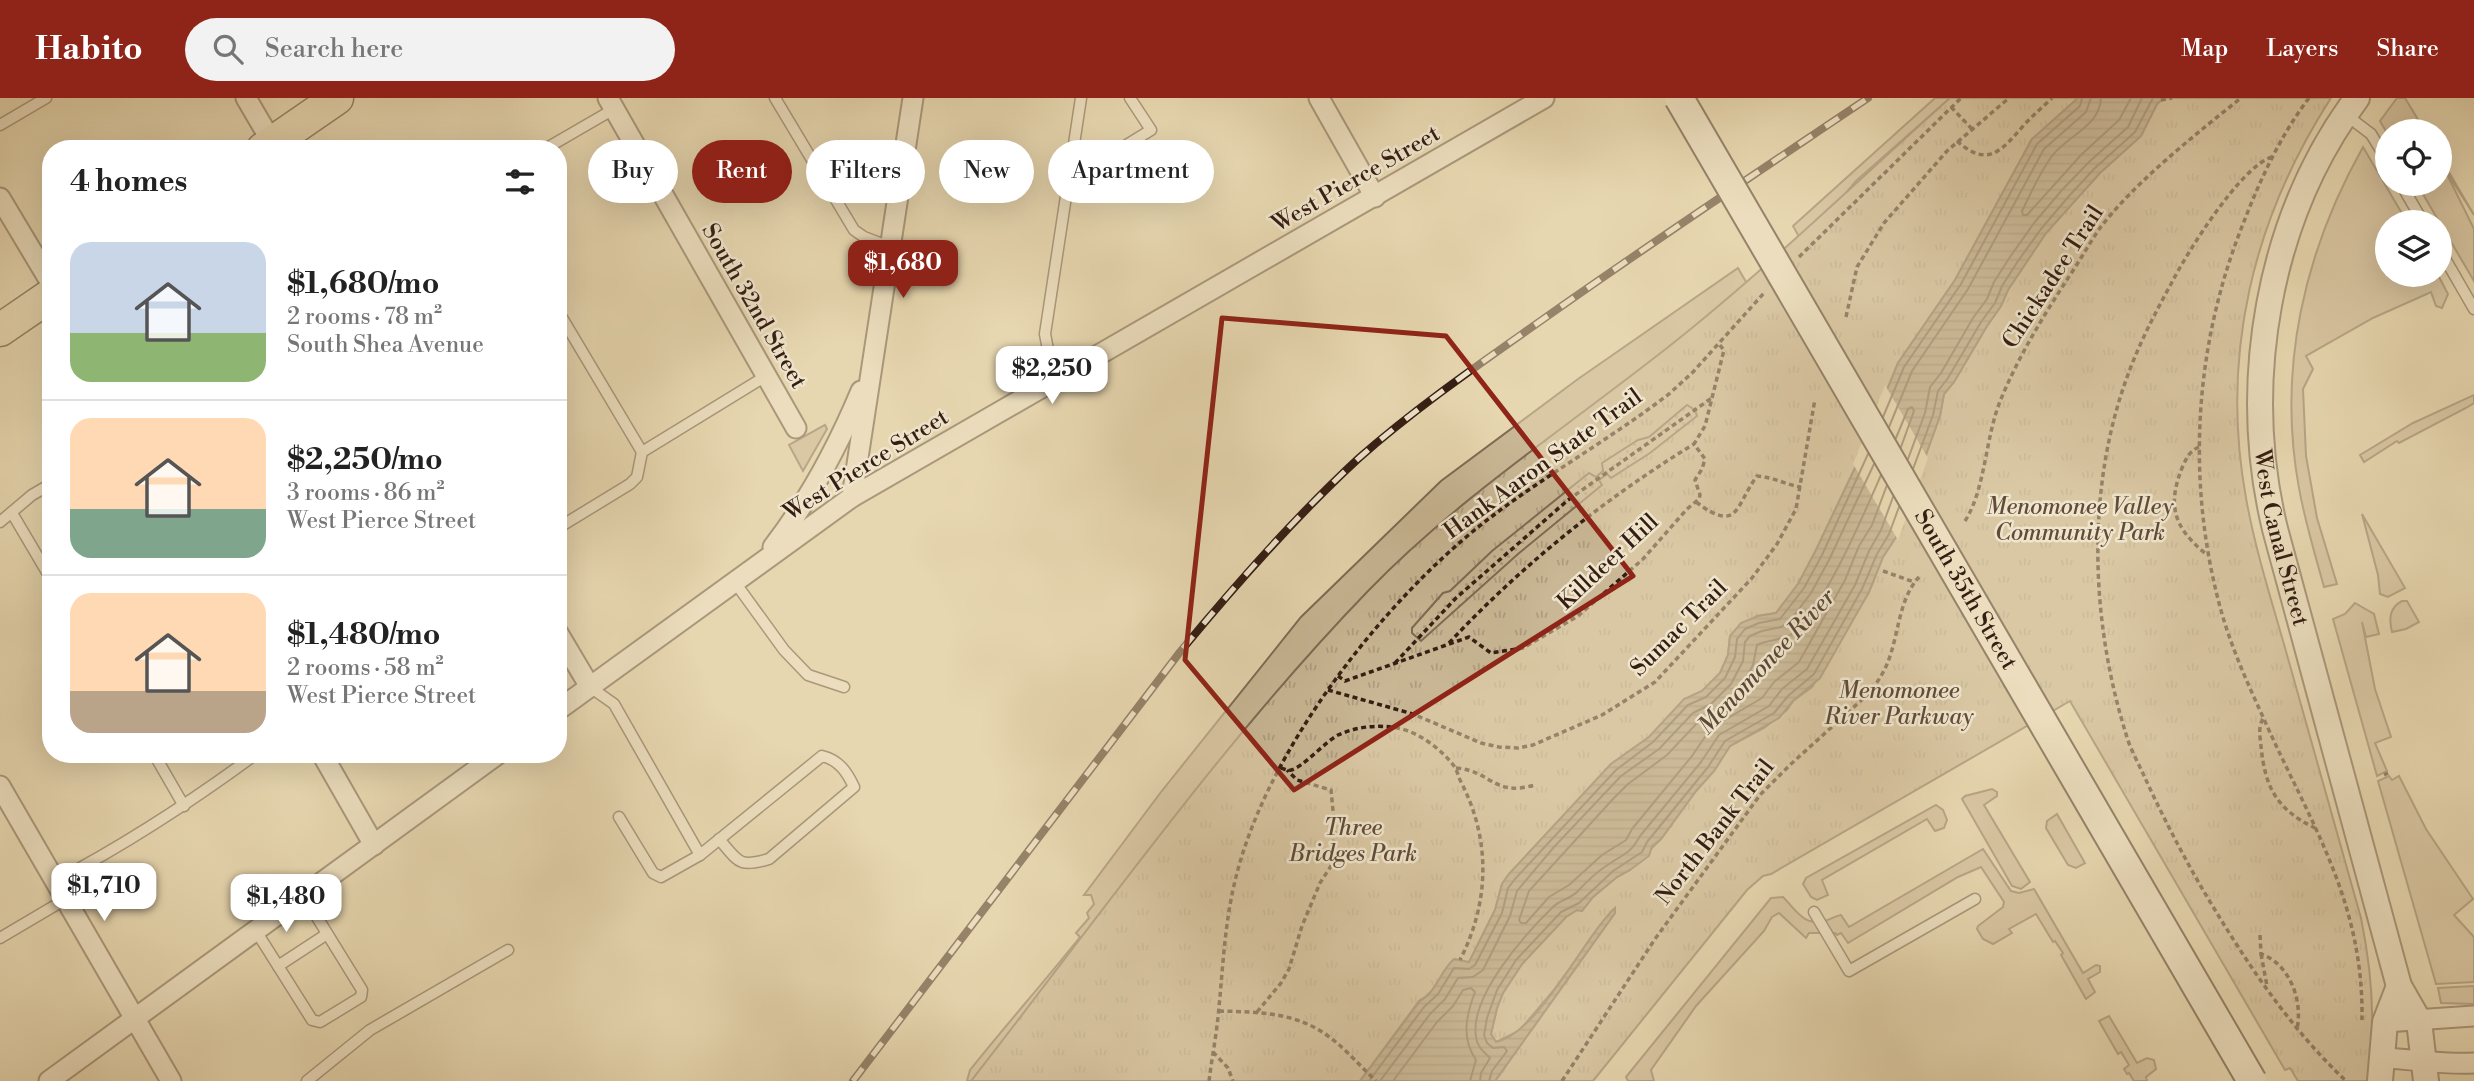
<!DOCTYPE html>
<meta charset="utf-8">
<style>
:root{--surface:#fff;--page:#f2f2f2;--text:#222;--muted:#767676;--line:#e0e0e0;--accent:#8f2418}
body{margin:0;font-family:"Libre Bodoni",serif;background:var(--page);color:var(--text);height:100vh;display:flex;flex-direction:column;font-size:26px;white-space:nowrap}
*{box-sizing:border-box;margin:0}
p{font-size:23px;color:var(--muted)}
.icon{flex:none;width:38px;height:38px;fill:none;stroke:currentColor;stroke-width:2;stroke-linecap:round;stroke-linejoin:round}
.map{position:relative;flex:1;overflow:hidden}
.panel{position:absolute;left:42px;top:42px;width:525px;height:623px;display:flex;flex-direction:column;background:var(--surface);border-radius:28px;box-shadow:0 7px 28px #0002}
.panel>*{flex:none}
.top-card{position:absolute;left:588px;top:42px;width:665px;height:63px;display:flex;gap:14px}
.buttons{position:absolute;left:2375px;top:21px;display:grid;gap:14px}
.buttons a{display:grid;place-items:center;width:77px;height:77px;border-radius:50%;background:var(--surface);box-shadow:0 7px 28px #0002;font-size:35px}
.price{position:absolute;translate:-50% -60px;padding:0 16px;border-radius:14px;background:#fff;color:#222;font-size:23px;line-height:46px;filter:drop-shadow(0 2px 4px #0008)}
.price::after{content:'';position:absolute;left:50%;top:42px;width:21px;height:16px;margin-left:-10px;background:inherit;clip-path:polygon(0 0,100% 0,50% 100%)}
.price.current{background:var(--accent);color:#fff}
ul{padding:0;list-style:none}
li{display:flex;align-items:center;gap:21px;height:175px;padding:0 28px}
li+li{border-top:2px solid var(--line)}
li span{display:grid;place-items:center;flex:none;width:196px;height:140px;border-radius:21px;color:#555}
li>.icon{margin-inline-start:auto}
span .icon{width:84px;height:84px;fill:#fffc;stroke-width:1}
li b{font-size:30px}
h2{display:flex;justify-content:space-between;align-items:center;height:84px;padding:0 28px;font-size:30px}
.tag{padding:0 24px;border-radius:32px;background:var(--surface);box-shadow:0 7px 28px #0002;font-size:24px;line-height:63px}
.tag.current{background:var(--accent);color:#fff}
header{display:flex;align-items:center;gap:42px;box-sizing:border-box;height:98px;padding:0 35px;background:var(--accent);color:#fff}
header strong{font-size:33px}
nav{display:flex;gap:38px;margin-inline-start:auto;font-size:24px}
.search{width:490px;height:63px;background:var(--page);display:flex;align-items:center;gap:18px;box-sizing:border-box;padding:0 24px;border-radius:38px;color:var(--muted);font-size:26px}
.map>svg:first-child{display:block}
.grass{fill:#c9b795;stroke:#7e6a54;stroke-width:2}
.park{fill:url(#park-tufts);stroke:#7e6a54;stroke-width:2}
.garden{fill:url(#garden-dots);stroke:#7e6a54;stroke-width:2}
.water{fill:url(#water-rules);stroke:#7b6751;stroke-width:2}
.pier{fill:#e7d7b0}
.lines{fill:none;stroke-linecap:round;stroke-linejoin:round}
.shore{stroke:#6f5a47;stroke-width:2}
.service-casing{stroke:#614c3a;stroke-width:13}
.minor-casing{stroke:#614c3a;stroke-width:23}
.tertiary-casing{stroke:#614c3a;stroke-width:28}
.primary-casing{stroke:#341d13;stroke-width:35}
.path{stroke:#341d13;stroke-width:3.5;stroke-dasharray:5 3.5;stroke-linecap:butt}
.service{stroke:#efe5cc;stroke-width:10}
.minor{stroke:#efe5cc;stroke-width:19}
.tertiary{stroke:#efe5cc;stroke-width:24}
.primary{stroke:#e7d7b0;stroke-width:32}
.rail-casing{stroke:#341d13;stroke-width:8}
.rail{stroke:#efe5cc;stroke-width:5;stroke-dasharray:16;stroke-linecap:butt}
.secondary-bridge-casing{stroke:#341d13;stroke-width:32;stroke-linecap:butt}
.secondary-bridge{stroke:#efe5cc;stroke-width:28}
.marked{fill:none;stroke:#8f2418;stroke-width:5;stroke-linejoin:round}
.labels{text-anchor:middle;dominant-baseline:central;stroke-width:5;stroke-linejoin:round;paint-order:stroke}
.street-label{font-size:23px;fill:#341d13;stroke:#efe5cc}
.park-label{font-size:23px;font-style:italic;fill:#614b3a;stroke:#efe5cc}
.water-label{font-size:24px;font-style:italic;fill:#5d4837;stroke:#efe5cc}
</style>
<header>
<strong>Habito</strong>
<div class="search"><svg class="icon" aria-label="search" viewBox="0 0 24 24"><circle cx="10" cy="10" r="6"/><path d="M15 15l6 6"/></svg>Search here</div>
<nav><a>Map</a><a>Layers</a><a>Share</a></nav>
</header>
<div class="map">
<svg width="2474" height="983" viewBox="0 0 2474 983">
<defs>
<pattern id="park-tufts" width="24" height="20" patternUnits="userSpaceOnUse" patternTransform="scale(1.75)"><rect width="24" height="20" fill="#c9b795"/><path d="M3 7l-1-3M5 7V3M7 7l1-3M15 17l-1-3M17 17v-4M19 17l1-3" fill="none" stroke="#ad9d80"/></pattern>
<pattern id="garden-dots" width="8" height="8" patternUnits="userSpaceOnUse" patternTransform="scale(1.75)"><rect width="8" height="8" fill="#c9b795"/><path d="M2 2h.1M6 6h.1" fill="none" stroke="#ad9d80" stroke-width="1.8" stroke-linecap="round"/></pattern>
<pattern id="water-rules" width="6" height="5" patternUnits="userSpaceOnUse" patternTransform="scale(1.75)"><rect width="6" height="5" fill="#aa987b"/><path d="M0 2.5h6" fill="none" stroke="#8b7b64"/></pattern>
</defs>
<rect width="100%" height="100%" fill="#e7d7b0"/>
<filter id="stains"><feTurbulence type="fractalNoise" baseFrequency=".00286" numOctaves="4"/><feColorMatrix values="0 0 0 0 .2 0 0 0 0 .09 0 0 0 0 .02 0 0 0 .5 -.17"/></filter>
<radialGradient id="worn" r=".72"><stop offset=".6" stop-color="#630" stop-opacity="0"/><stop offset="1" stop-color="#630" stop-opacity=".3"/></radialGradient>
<!-- grass -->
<g class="grass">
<path d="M1935 0H1950L1856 83 1803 146 1793 128Z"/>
<path d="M2397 0H2405L2425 33 2387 35 2380 23Z"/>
<path d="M2363 49 2407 124H2387V177H2438L2448 196 2442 210 2436 208 2431 194 2373 220 2306 258 2313 271 2303 291 2306 358 2317 420 2337 486 2324 489C2315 456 2305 424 2299 390 2277 271 2304 154 2363 49Z"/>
<path d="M2440 59 2474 117 2444 70 2474 131V183L2417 86H2440Z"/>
<path d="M1738 170 1753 196 1200 983H967L970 972C1006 927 1044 884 1080 839L1076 835 1089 820 1087 815 1094 806 1091 797H1084L1161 694 1301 519 1441 383 1578 281Z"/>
<path d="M2474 297V305L2466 310 2399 345 2397 343 2364 364 2360 357 2413 325Z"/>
<path d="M825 327 827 331 803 373 789 347Z"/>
<path d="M2362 416 2405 490 2388 499 2380 496 2378 477Z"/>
<path d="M2402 503H2407L2419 524 2406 531 2392 534C2389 521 2389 510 2402 503Z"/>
<path d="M2355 505 2374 516 2379 536 2366 539 2362 524 2375 591 2391 639 2375 645 2387 673 2377 678 2333 521 2345 516Z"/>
<path d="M2389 678 2392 682 2399 678 2426 731 2473 801 2454 817 2474 839V884L2436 886 2378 683Z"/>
<path d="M1992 691 1997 694V698L1984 707 2030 784 2021 791 2012 788 1962 701 1965 698Z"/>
<path d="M1936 707 1943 712 1947 722 1944 730 1935 733 1927 721 1822 782 1828 797 1817 802 1811 799 1803 786 1806 780Z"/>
<path d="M2057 716 2085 765 2076 770 2068 767 2046 730 2047 723Z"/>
<path d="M1983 751 2011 793 2019 795 2034 791 2083 875 2096 867 2100 868V874L2088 881 2095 894 2086 901 2061 857 2063 855 2055 843 2053 844 2036 816 2009 831 2012 835 1993 846 1983 841 1977 831 1978 828 2003 809 2004 804 1981 769 1958 779 1848 845 1841 835 1837 837 1835 835H1809L1806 840 1779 815 1772 819 1764 833 1696 908 1651 972 1654 983H1628L1626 979 1771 800 1783 799C1796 812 1803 828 1825 823 1831 821 1835 818 1841 817L1849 829Z"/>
<path d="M2474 888V906L2441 905 2438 890Z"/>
<path d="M2109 918 2137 965 2147 960 2154 962 2156 971 2146 979 2147 983H2134L2129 975 2127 976 2124 971 2129 967 2121 954 2118 956 2099 923Z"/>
</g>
<!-- park -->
<g class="park">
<path d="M1950 0H2078L2032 41 1955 182 1898 265 1855 370 1815 454 1798 486 1776 515 1757 518 1730 538 1728 557 1720 575 1702 593 1684 602 1649 639 1611 666 1509 776 1502 786 1495 812 1469 865 1455 861C1440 873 1437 894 1419 903L1360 983H971C1100 818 1222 644 1368 493 1459 399 1570 327 1672 246 1769 169 1858 82 1950 0Z"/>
<path d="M2164 0H2331C2253 121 2220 257 2246 400 2256 456 2274 510 2289 564 2313 650 2337 735 2361 820 2372 874 2377 928 2367 983H2298L2290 970 2285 972 2070 603 1771 776 1763 778 1747 792 1593 983H1495L1615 815 1613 812 1553 893 1519 933 1496 944 1491 936 1497 910 1503 895 1522 866 1566 819 1577 812 1582 813 1593 799 1617 779 1630 772 1661 741 1696 693 1714 673 1730 648 1764 630 1787 612 1793 603 1812 589 1869 494 1883 459 1896 439 1940 318 1944 296 1954 284 1987 228 2001 208 2008 192 2046 135 2100 75 2141 38 2157 6Z"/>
</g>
<!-- garden -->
<path class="garden" d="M1687 307 1695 312 1697 318 1650 355 1611 380 1607 376 1599 382 1602 387 1518 456 1421 543 1412 535V530L1443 495 1450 493 1492 453 1589 375 1596 379 1603 373 1602 365 1638 342 1649 339Z"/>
<!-- water -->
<path class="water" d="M2078 0H2164L2157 6 2141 38 2100 75 2046 135 2008 192 2001 208 1987 228 1954 284 1944 296 1940 318 1896 439 1883 459 1869 494 1820 580 1793 603 1779 620 1730 648 1714 673 1696 693 1661 741 1652 748 1649 758 1630 772 1617 779 1593 799 1582 813 1577 812 1566 819 1522 866 1503 895 1497 910 1491 936 1496 944C1541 933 1581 842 1615 810V815L1495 983H1360L1420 903C1437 894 1440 873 1454 861L1469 864 1495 812 1502 786 1509 776 1611 666 1649 639 1684 601 1702 593 1720 575 1728 557 1730 538 1741 525 1758 518 1776 515 1798 486 1815 454 1855 370 1898 265 1955 182 2032 41Z"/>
<!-- pier -->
<path class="pier" d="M1885 287 1928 360 1898 442 1853 366Z"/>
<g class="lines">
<!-- shore -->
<g class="shore">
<path d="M2101 0C2100 28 2067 38 2052 58 2040 74 2031 95 2022 113L2023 117H2027L2081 57 2119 22 2131 0"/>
<path d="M1883 319 1904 269 1961 186 2037 46 2080 8 2082 0"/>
<path d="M1889 329 1912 273 1968 191 2044 51 2086 14 2091 0"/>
<path d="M1896 340 1908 311 1912 309 1914 313 1901 349"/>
<path d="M1908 361 1925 315 1930 289 1941 275 1973 220 1987 201 1994 184 2010 159 2034 125 2062 92 2089 64 2128 29 2142 0"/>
<path d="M1913 371 1933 317 1938 293 1948 280 1981 224 1995 205 2002 188 2018 163 2041 131 2069 98 2095 70 2135 34 2153 0"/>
<path d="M1881 377C1863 418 1825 508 1793 535 1783 543 1768 541 1757 547L1753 567 1739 593 1717 615 1699 623 1667 657 1628 686 1613 701 1529 793 1519 822 1521 825H1526L1549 799 1569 787 1602 757 1626 742 1632 731 1692 658 1711 630 1762 600 1774 584 1799 564 1845 482 1859 448 1872 427 1887 387"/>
<path d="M1369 983 1424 909 1438 896 1454 870 1469 871 1475 867 1502 815 1508 790 1515 781 1616 672 1653 644 1688 607 1706 599 1725 580 1735 559 1737 541 1745 531 1759 525 1780 521 1804 490 1822 457 1868 356"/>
<path d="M1380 983 1430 916 1445 901 1458 880 1473 879 1483 872 1510 818 1517 793 1554 749 1621 678 1659 651 1693 615 1711 606 1731 586 1743 563 1745 544 1750 538 1762 533 1781 529 1789 524 1811 495 1829 462 1874 366"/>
<path d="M1393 983 1437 924 1453 908 1463 892 1471 890 1475 894C1466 918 1461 940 1476 962L1470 983"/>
<path d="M1480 983 1481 975 1490 960C1484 954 1477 949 1476 939 1469 898 1527 834 1554 808 1561 802 1571 800 1577 794 1586 784 1598 773 1609 766 1625 755 1630 756 1640 738L1701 664 1719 637 1769 608 1782 591 1807 571 1855 487 1869 453 1881 432 1893 399"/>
<path d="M1489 983 1492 973 1507 953 1504 949 1493 950 1487 945 1484 937 1487 920 1497 892 1516 862 1561 814 1579 805 1613 773 1642 754 1647 744 1708 669 1725 643 1774 615 1788 598 1814 576 1862 491 1877 456 1889 436 1899 409"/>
</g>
<defs>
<g id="service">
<path d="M775 0 854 132 864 139 890 149"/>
<path d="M2346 17 2371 36 2387 62"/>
<path d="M0 27 46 0"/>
<path d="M545 51 614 11"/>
<path d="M1068 83 1151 32 1130 0"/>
<path d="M2401 86 2423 124"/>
<path d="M2440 152 2474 211"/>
<path d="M558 213 642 354"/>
<path d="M1054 283 1045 236 1081 0"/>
<path d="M12 415 51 481"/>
<path d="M0 424 32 397 51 386"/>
<path d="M558 430 630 386 637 379 642 354 766 278"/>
<path d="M734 483 784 552 808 577 844 589"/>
<path d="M590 589 614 606 700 757"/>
<path d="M154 656 184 708"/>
<path d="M619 719 653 775 661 779 700 757 822 658C839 662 847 674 854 689L769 761C738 770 739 764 719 741"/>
<path d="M56 783C128 745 191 704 256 656"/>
<path d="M1814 814 1849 873 1975 801"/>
<path d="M256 833 312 922 320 924 361 899 362 892 304 798"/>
<path d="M0 840 66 801"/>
<path d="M278 868 327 836"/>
<path d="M307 983 370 932 508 852"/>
</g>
<g id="minor">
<path d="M246 0 276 51"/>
<path d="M608 0 796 330"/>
<path d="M1319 0 1375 99"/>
<path d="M0 100 51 185"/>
<path d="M852 399 913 0"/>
<path d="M773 449C810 401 838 348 861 293"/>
<path d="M558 535 590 589"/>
<path d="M558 612 852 399 1544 0"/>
<path d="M322 656 374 747"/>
<path d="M0 688 171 983"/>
<path d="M2385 924 2474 918"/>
<path d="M2383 960C2414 961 2444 967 2474 965"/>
<path d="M49 983 498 656"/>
</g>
<g id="tertiary">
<path id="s1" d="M2357 0C2267 121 2240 286 2275 431L2399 888 2419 923 2426 983"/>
<path d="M2380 983 2385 924 2399 888"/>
</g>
<g id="primary">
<path d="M263 51 337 0"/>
<path d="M0 232 51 197"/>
</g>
</defs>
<!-- service casing -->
<use href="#service" class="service-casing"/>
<!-- minor casing -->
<use href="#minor" class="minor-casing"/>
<!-- tertiary casing -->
<use href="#tertiary" class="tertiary-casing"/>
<!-- primary casing -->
<use href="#primary" class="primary-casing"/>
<!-- path -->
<g class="path">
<path d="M2309 0C2280 38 2260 82 2243 126 2195 246 2186 379 2219 505 2229 544 2246 582 2263 619 2309 723 2364 802 2362 922"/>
<path d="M2161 2 2172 0"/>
<path d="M1951 9 1973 32"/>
<path d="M1957 43C1988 71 2002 52 2024 27 2033 17 2043 9 2052 0"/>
<path d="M2272 59C2241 68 2186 156 2171 186 2154 217 2138 248 2126 282 2086 394 2091 524 2126 636 2130 651 2139 666 2145 680 2165 723 2187 766 2212 807 2250 870 2292 932 2346 983"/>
<path d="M1799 159 1961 0"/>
<path d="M1846 219 1857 169 1884 125 1947 53 2009 0"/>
<path d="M2199 349C2189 353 2186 361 2182 370 2171 398 2170 420 2192 443 2197 448 2202 454 2209 457"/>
<path d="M1696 404C1739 436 1735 408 1757 378 1774 379 1786 387 1801 389"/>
<path d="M1965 423C1986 390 1985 339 2001 301 2020 255 2047 212 2074 171 2083 157 2091 143 2100 130 2135 84 2196 36 2241 0"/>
<path d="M1883 473 1914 484"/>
<path d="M1449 545C1521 468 1604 401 1694 346"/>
<path d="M1395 565 1456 500 1568 402 1713 299"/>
<path d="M1338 578 1345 583 1469 539 1491 555 1523 550 1578 518 1643 461 1687 411 1699 401 1700 397 1695 382 1702 371 1705 361 1694 346 1705 328 1724 252 1718 245"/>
<path d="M1328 592 1413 616 1481 645 1499 649 1518 650 1533 647 1602 617 1655 584 1752 480 1777 446 1796 411 1815 301"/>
<path d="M2263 621C2258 629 2260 639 2261 648 2265 689 2276 711 2315 730"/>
<path d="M1281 670C1284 671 1288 673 1291 672 1302 670 1325 644 1338 637 1358 628 1381 626 1402 631 1421 636 1442 652 1454 668 1457 672 1458 677 1460 682 1491 741 1490 803 1460 862"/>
<path d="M1456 670C1492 673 1493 699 1535 687"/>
<path d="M2384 677 2388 675"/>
<path d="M2260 837 2261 856C2290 866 2303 903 2297 931"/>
<path d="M2261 856 2267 888"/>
<path d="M1219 913C1257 914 1296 914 1328 938 1346 951 1360 968 1376 983"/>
<path d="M1257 914 1281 885 1289 871 1302 828 1320 785 1331 768 1335 733 1331 692 1297 682 1287 672"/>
<path d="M1213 954 1228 970 1233 983"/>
<path d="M1209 983C1212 959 1217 934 1219 909 1223 867 1225 824 1235 783 1265 655 1380 507 1482 426 1542 379 1609 342 1669 296L1693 274 1764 195"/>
<path d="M1562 983 1655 841 1760 697 1791 666 1866 598C1876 587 1884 575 1889 561 1899 534 1899 501 1919 479"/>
</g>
<!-- service -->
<use href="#service" class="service"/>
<!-- minor -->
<use href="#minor" class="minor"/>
<!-- tertiary -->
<use href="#tertiary" class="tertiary"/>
<!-- primary -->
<use href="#primary" class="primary"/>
<defs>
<path id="rail" d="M853 983 1180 554C1236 486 1294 420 1359 360 1419 307 1484 263 1549 217 1654 143 1761 72 1868 0"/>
</defs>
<!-- rail casing -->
<use href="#rail" class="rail-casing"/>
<!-- rail -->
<use href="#rail" class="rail"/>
<defs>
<g id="secondary-bridge">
<path id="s2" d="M1679 0 2252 983"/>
</g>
</defs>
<!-- secondary-bridge casing -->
<use href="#secondary-bridge" class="secondary-bridge-casing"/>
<!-- secondary-bridge -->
<use href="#secondary-bridge" class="secondary-bridge"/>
</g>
<!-- marked area -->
<path d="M0 0H2474V983H0ZM1222 220 1446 238 1633 478 1294 692 1185 562Z" fill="#e7d7b0" fill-opacity=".55" fill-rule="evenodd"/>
<path class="marked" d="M1222 220 1446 238 1633 478 1294 692 1185 562Z"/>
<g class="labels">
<!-- street labels -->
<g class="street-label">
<text transform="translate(1356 81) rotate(-30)">West Pierce Street</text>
<text transform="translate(2053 179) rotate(-57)">Chickadee Trail</text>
<text transform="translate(754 208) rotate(60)">South 32nd Street</text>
<text transform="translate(1543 366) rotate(-36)">Hank Aaron State Trail</text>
<text transform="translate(866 367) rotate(-32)">West Pierce Street</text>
<text stroke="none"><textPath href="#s1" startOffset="462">West Canal Street</textPath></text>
<text transform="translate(1608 464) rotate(-43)">Killdeer Hill</text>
<text stroke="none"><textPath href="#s2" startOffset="569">South 35th Street</textPath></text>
<text transform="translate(1679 530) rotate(-45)">Sumac Trail</text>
<text transform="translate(1715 734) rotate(-52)">North Bank Trail</text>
</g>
<!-- park labels -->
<g class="park-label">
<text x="2080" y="409">Menomonee Valley<tspan x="2080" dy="26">Community Park</tspan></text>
<text x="1899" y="593">Menomonee<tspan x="1899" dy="26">River Parkway</tspan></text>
<text x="1353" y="730">Three<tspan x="1353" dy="26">Bridges Park</tspan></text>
</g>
<!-- water labels -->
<g class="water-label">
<text transform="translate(1767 564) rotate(-47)">Menomonee River</text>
</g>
</g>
<rect width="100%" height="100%" filter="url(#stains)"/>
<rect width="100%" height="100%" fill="url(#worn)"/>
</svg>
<div class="buttons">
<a><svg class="icon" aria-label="locate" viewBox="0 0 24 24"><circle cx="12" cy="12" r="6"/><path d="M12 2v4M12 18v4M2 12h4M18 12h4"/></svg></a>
<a><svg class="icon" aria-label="layers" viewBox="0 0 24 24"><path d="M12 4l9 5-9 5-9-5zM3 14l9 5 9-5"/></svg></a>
</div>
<b class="price current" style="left:903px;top:202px">$1,680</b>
<b class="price" style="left:1052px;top:308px">$2,250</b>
<b class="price" style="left:104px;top:825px">$1,710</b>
<b class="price" style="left:286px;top:836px">$1,480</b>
<div class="top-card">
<a class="tag">Buy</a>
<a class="tag current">Rent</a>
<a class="tag">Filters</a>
<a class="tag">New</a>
<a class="tag">Apartment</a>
</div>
<section class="panel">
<h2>4 homes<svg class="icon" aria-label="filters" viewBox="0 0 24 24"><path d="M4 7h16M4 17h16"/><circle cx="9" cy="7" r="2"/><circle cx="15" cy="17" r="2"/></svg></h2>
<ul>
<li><span style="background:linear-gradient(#c9d6e8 65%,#8fb573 0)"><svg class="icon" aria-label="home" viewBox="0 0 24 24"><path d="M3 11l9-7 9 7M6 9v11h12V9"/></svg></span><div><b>$1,680/mo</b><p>2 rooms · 78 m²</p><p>South Shea Avenue</p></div></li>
<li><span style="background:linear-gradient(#ffd9b3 65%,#7fa58c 0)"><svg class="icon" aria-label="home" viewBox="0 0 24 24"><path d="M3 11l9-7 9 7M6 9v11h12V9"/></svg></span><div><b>$2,250/mo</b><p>3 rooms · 86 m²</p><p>West Pierce Street</p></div></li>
<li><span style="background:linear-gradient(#ffd9b3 70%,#b9a48a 0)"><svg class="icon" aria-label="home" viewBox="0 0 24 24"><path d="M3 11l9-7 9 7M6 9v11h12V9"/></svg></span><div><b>$1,480/mo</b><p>2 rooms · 58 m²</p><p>West Pierce Street</p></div></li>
</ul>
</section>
</div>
